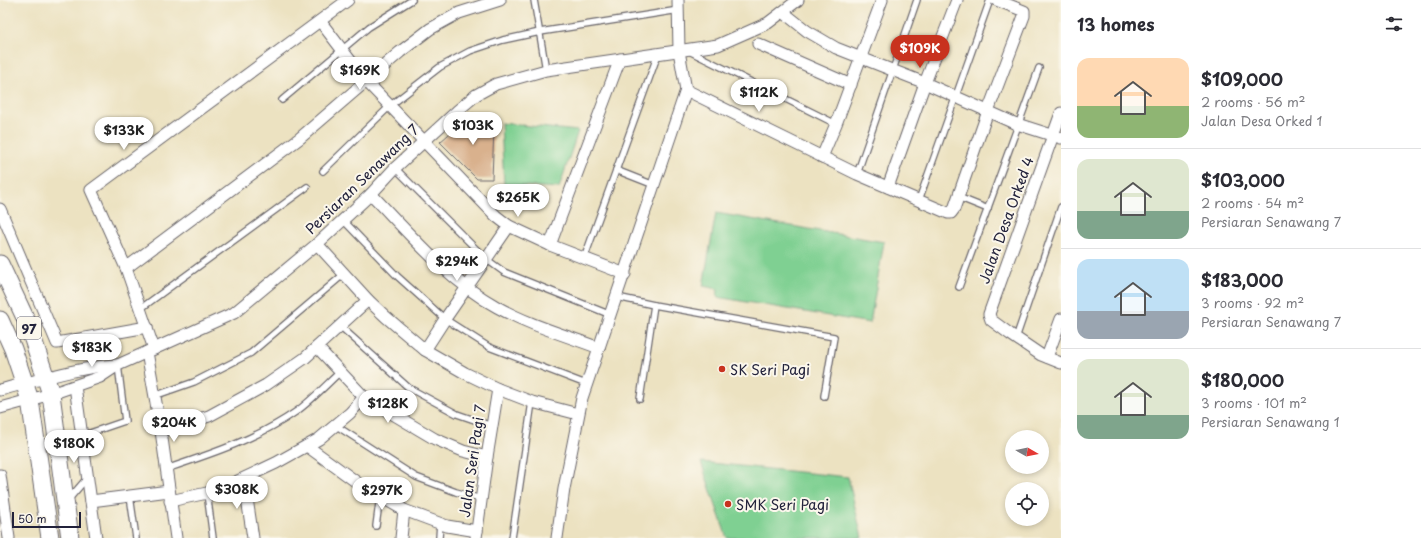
<!DOCTYPE html>
<meta charset="utf-8">
<style>
:root{--surface:#fff;--page:#f7f7f7;--text:#2b2b33;--muted:#7c7c81;--line:#e1e1e2;--accent:#c8321e}
body{margin:0;font-family:"Playpen Sans",sans-serif;background:var(--page);color:var(--text);height:100vh;display:flex;flex-direction:column;font-size:15px;white-space:nowrap}
*{box-sizing:border-box;margin:0}
p{font-size:13px;color:var(--muted)}
.icon{flex:none;width:22px;height:22px;fill:none;stroke:currentColor;stroke-width:2;stroke-linecap:round;stroke-linejoin:round}
.map{position:relative;flex:1;overflow:hidden}
.panel{display:flex;flex-direction:column;background:var(--surface);width:360px}
.panel>*{flex:none}
.needle{width:26px;rotate:99deg}
.tools{position:absolute;left:1005px;top:430px;display:grid;gap:8px}
.tools a{display:grid;place-items:center;width:44px;height:44px;border-radius:50%;background:var(--surface);box-shadow:0 2px 6px #0003;font-size:20px}
.scale{position:absolute;left:12px;bottom:10px;width:69px;box-sizing:border-box;padding-left:4px;border:2px solid #22223b;border-top:0;font-size:11px;line-height:14px;white-space:nowrap;color:#22223b;-webkit-text-stroke:3px #fbf7ec;paint-order:stroke}
.price{position:absolute;translate:-50% -34px;padding:0 9px;border-radius:14px;background:#fff;color:#222;font-size:13px;line-height:26px;filter:drop-shadow(0 1px 2px #0008)}
.price::after{content:'';position:absolute;left:50%;top:24px;width:12px;height:9px;margin-left:-6px;background:inherit;clip-path:polygon(0 0,100% 0,50% 100%)}
.price.active{background:var(--accent);color:#fff}
ul{padding:0;list-style:none}
li{display:flex;align-items:center;gap:12px;height:100px;padding:0 16px}
li+li{border-top:1px solid var(--line)}
li span{display:grid;place-items:center;flex:none;width:112px;height:80px;border-radius:12px;color:#555}
li>.icon{margin-inline-start:auto}
span .icon{width:48px;height:48px;fill:#fffc;stroke-width:1}
li b{font-size:17px}
h2{display:flex;justify-content:space-between;align-items:center;height:48px;padding:0 16px;font-size:17px}
main{display:flex;flex:1;min-height:0}
.map>svg:first-child{display:block}
.green{fill:#7fd092;stroke:#507966}
.building{fill:#d9b18d}
.lines{fill:none;stroke-linecap:round;stroke-linejoin:round}
.lane-casing{stroke:#69656a;stroke-width:8}
.street-casing{stroke:#69656a;stroke-width:13}
.primary-casing{stroke:#69656a;stroke-width:19}
.lane{stroke:#fff;stroke-width:5.5}
.street{stroke:#fff;stroke-width:11}
.primary{stroke:#fff;stroke-width:17}
.poi-dot{fill:#c8321e;stroke:#fbf7ec;stroke-width:1.5}
.labels{text-anchor:middle;dominant-baseline:central;stroke-width:4;stroke-linejoin:round;paint-order:stroke}
.shield{fill:#fbf7ec;stroke:#636270;stroke-width:1}
.shield-label{font-size:13px;font-weight:bold;fill:#22223b}
.street-label{font-size:14px;fill:#22223b;stroke:#fbf7ec}
.poi-label{font-size:14px;fill:#22223b;stroke:#fbf7ec;text-anchor:start}
</style>
<main>
<div class="map">
<svg width="1061" height="538" viewBox="0 0 1061 538">
<rect width="100%" height="100%" fill="#fbf7ec"/>
<filter id="ink" filterUnits="userSpaceOnUse"><feTurbulence type="fractalNoise" baseFrequency=".025" numOctaves="2"/><feDisplacementMap in="SourceGraphic" scale="8" xChannelSelector="R" yChannelSelector="G"/><feConvolveMatrix kernelMatrix="1 2 1 2 8 2 1 2 1" color-interpolation-filters="sRGB"/></filter>
<filter id="wash" filterUnits="userSpaceOnUse"><feTurbulence type="fractalNoise" baseFrequency=".012" numOctaves="4" result="noise"/><feDisplacementMap in="SourceGraphic" scale="16" xChannelSelector="R" yChannelSelector="G"/><feGaussianBlur stdDeviation="0.9" result="paint"/><feColorMatrix in="noise" values="0 0 0 0 0 0 0 0 0 0 0 0 0 0 0 0 0 1.4 0 .05"/><feComposite in="paint" operator="in"/></filter>
<g filter="url(#wash)">
<rect width="100%" height="100%" fill="#ece2c1"/>
<!-- green -->
<g class="green">
<path d="M501 123 578 131 559 188 504 185Z"/>
<path d="M716 213 884 242 870 323 717 297 718 289 703 286Z"/>
<path d="M701 462 848 477 862 538H727Z"/>
</g>
<g id="blocks">
<!-- building -->
<path class="building" d="M473 113 494 127 492 179H477L440 142Z"/>
</g>
</g>
<g filter="url(#ink)">
<use href="#blocks" fill-opacity="0" stroke="#69656a" stroke-width="1"/>
<g class="lines">
<defs>
<g id="lane">
<path d="M534 0 546 70"/>
<path d="M689 51 836 124"/>
<path d="M282 100 369 27 412 0"/>
<path d="M395 168 486 259 504 272 611 315"/>
<path d="M616 170 654 185"/>
<path d="M323 171 391 105 440 67 470 51 503 40 540 32 679 10"/>
<path d="M857 174 917 0"/>
<path d="M958 197 988 209"/>
<path d="M919 200 990 0"/>
<path d="M343 220 397 276 445 319 489 347 586 384"/>
<path d="M584 259 658 54"/>
<path d="M959 287 1039 68"/>
<path d="M617 297 654 305"/>
<path d="M140 309 307 187"/>
<path d="M340 326 409 388 457 414 492 426"/>
<path d="M1016 338 1061 207"/>
<path d="M154 396 194 382 251 353 344 274"/>
<path d="M640 399 654 305 834 337 824 396"/>
<path d="M335 425 416 477 456 492 481 499"/>
<path d="M81 436 125 421 118 365"/>
<path d="M166 469C211 454 257 439 297 411 312 400 326 385 340 372"/>
<path d="M207 493 213 538"/>
<path d="M130 496 136 538"/>
<path d="M69 499 87 478"/>
<path d="M376 526 380 496"/>
<path d="M439 538 440 523"/>
<path d="M512 538 532 402"/>
</g>
<g id="street">
<path d="M783 12 807 31 836 48 925 83 1014 123 1061 138"/>
<path d="M320 21 366 81 496 216 509 226 550 245 625 274"/>
<path d="M758 44 851 85"/>
<path d="M686 90 857 174 948 213H951L954 209 988 111 1024 16V11L996 0"/>
<path d="M1061 113 989 314 991 320 1010 334 1041 355 1061 363"/>
<path d="M822 157 836 124 882 0"/>
<path d="M888 187 925 83 957 0"/>
<path d="M371 194C410 234 448 280 497 307 529 325 565 335 599 348"/>
<path d="M0 209 57 343 147 327"/>
<path d="M317 244 368 300 386 317 425 350 465 373 498 389 532 402 578 414"/>
<path d="M550 245 620 59"/>
<path d="M126 268 300 138 400 52 430 29 459 13 500 0"/>
<path d="M317 347 364 397 435 439 463 451 487 457"/>
<path d="M154 349 126 268 91 190 348 0"/>
<path d="M425 350 445 319 509 226"/>
<path d="M147 352 161 431 176 538"/>
<path d="M1047 357 1061 319"/>
<path d="M75 386 96 538"/>
<path d="M0 390C39 380 77 367 117 365"/>
<path d="M0 408 51 394 100 377 118 365 234 313 317 244 371 194 395 168 457 111 476 95 496 84 546 70 718 45 768 23 798 0"/>
<path d="M161 431 209 416 266 385 305 358 368 300"/>
<path d="M307 446 362 486 404 510 447 526 477 531"/>
<path d="M0 475 9 538"/>
<path d="M244 479 253 538"/>
<path d="M91 501 169 491"/>
<path d="M170 501 207 493 225 487 276 463 319 439 350 413 364 397"/>
<path d="M401 538 404 510"/>
<path d="M476 538 487 457 498 389"/>
<path d="M557 538 564 489 582 398 686 90 679 51 678 0"/>
</g>
<g id="primary">
<path d="M0 264 28 324 51 394 70 538"/>
<path d="M0 320 13 349 30 400 50 538"/>
</g>
</defs>
<!-- lane casing -->
<use href="#lane" class="lane-casing"/>
<!-- street casing -->
<use href="#street" class="street-casing"/>
<!-- primary casing -->
<use href="#primary" class="primary-casing"/>
<!-- lane -->
<use href="#lane" class="lane"/>
<!-- street -->
<use href="#street" class="street"/>
<!-- primary -->
<use href="#primary" class="primary"/>
</g>
</g>
<!-- markers -->
<g class="poi-dot">
<circle cx="722" cy="369" r="4"/>
<circle cx="728" cy="504" r="4"/>
</g>
<g class="labels">
<!-- shield labels -->
<rect class="shield" x="17" y="317" width="24" height="22" rx="3"/>
<g class="shield-label">
<text x="29" y="328">97</text>
</g>
<!-- street labels -->
<g class="street-label">
<text transform="translate(362 179) rotate(-44)">Persiaran Senawang 7</text>
<text transform="translate(1006 220) rotate(-70)">Jalan Desa Orked 4</text>
<text transform="translate(472 461) rotate(-82)">Jalan Seri Pagi 7</text>
</g>
<!-- poi labels -->
<g class="poi-label">
<text x="730" y="369">SK Seri Pagi</text>
<text x="736" y="504">SMK Seri Pagi</text>
</g>
</g>
</svg>
<div class="tools">
<a><svg class="needle" viewBox="-14 -14 28 28"><path d="M0-13l5 13h-10z" fill="#e53935"/><path d="M0 13l5-13h-10z" fill="#7c7c81"/></svg></a>
<a><svg class="icon" aria-label="locate" viewBox="0 0 24 24"><circle cx="12" cy="12" r="6"/><path d="M12 2v4M12 18v4M2 12h4M18 12h4"/></svg></a>
</div>
<div class="scale">50 m</div>
<b class="price active" style="left:920px;top:69px">$109K</b>
<b class="price" style="left:360px;top:91px">$169K</b>
<b class="price" style="left:759px;top:113px">$112K</b>
<b class="price" style="left:473px;top:146px">$103K</b>
<b class="price" style="left:124px;top:151px">$133K</b>
<b class="price" style="left:518px;top:218px">$265K</b>
<b class="price" style="left:457px;top:282px">$294K</b>
<b class="price" style="left:92px;top:368px">$183K</b>
<b class="price" style="left:388px;top:424px">$128K</b>
<b class="price" style="left:174px;top:443px">$204K</b>
<b class="price" style="left:74px;top:464px">$180K</b>
<b class="price" style="left:237px;top:510px">$308K</b>
<b class="price" style="left:382px;top:511px">$297K</b>
</div>
<section class="panel">
<h2>13 homes<svg class="icon" aria-label="filters" viewBox="0 0 24 24"><path d="M4 7h16M4 17h16"/><circle cx="9" cy="7" r="2"/><circle cx="15" cy="17" r="2"/></svg></h2>
<ul>
<li><span style="background:linear-gradient(#ffd9b3 60%,#8fb573 0)"><svg class="icon" aria-label="home" viewBox="0 0 24 24"><path d="M3 11l9-7 9 7M6 9v11h12V9"/></svg></span><div><b>$109,000</b><p>2 rooms · 56 m²</p><p>Jalan Desa Orked 1</p></div></li>
<li><span style="background:linear-gradient(#dfe7d0 65%,#7fa58c 0)"><svg class="icon" aria-label="home" viewBox="0 0 24 24"><path d="M3 11l9-7 9 7M6 9v11h12V9"/></svg></span><div><b>$103,000</b><p>2 rooms · 54 m²</p><p>Persiaran Senawang 7</p></div></li>
<li><span style="background:linear-gradient(#bfe0f5 65%,#9aa5b1 0)"><svg class="icon" aria-label="home" viewBox="0 0 24 24"><path d="M3 11l9-7 9 7M6 9v11h12V9"/></svg></span><div><b>$183,000</b><p>3 rooms · 92 m²</p><p>Persiaran Senawang 7</p></div></li>
<li><span style="background:linear-gradient(#dfe7d0 70%,#7fa58c 0)"><svg class="icon" aria-label="home" viewBox="0 0 24 24"><path d="M3 11l9-7 9 7M6 9v11h12V9"/></svg></span><div><b>$180,000</b><p>3 rooms · 101 m²</p><p>Persiaran Senawang 1</p></div></li>
</ul>
</section>
</main>
